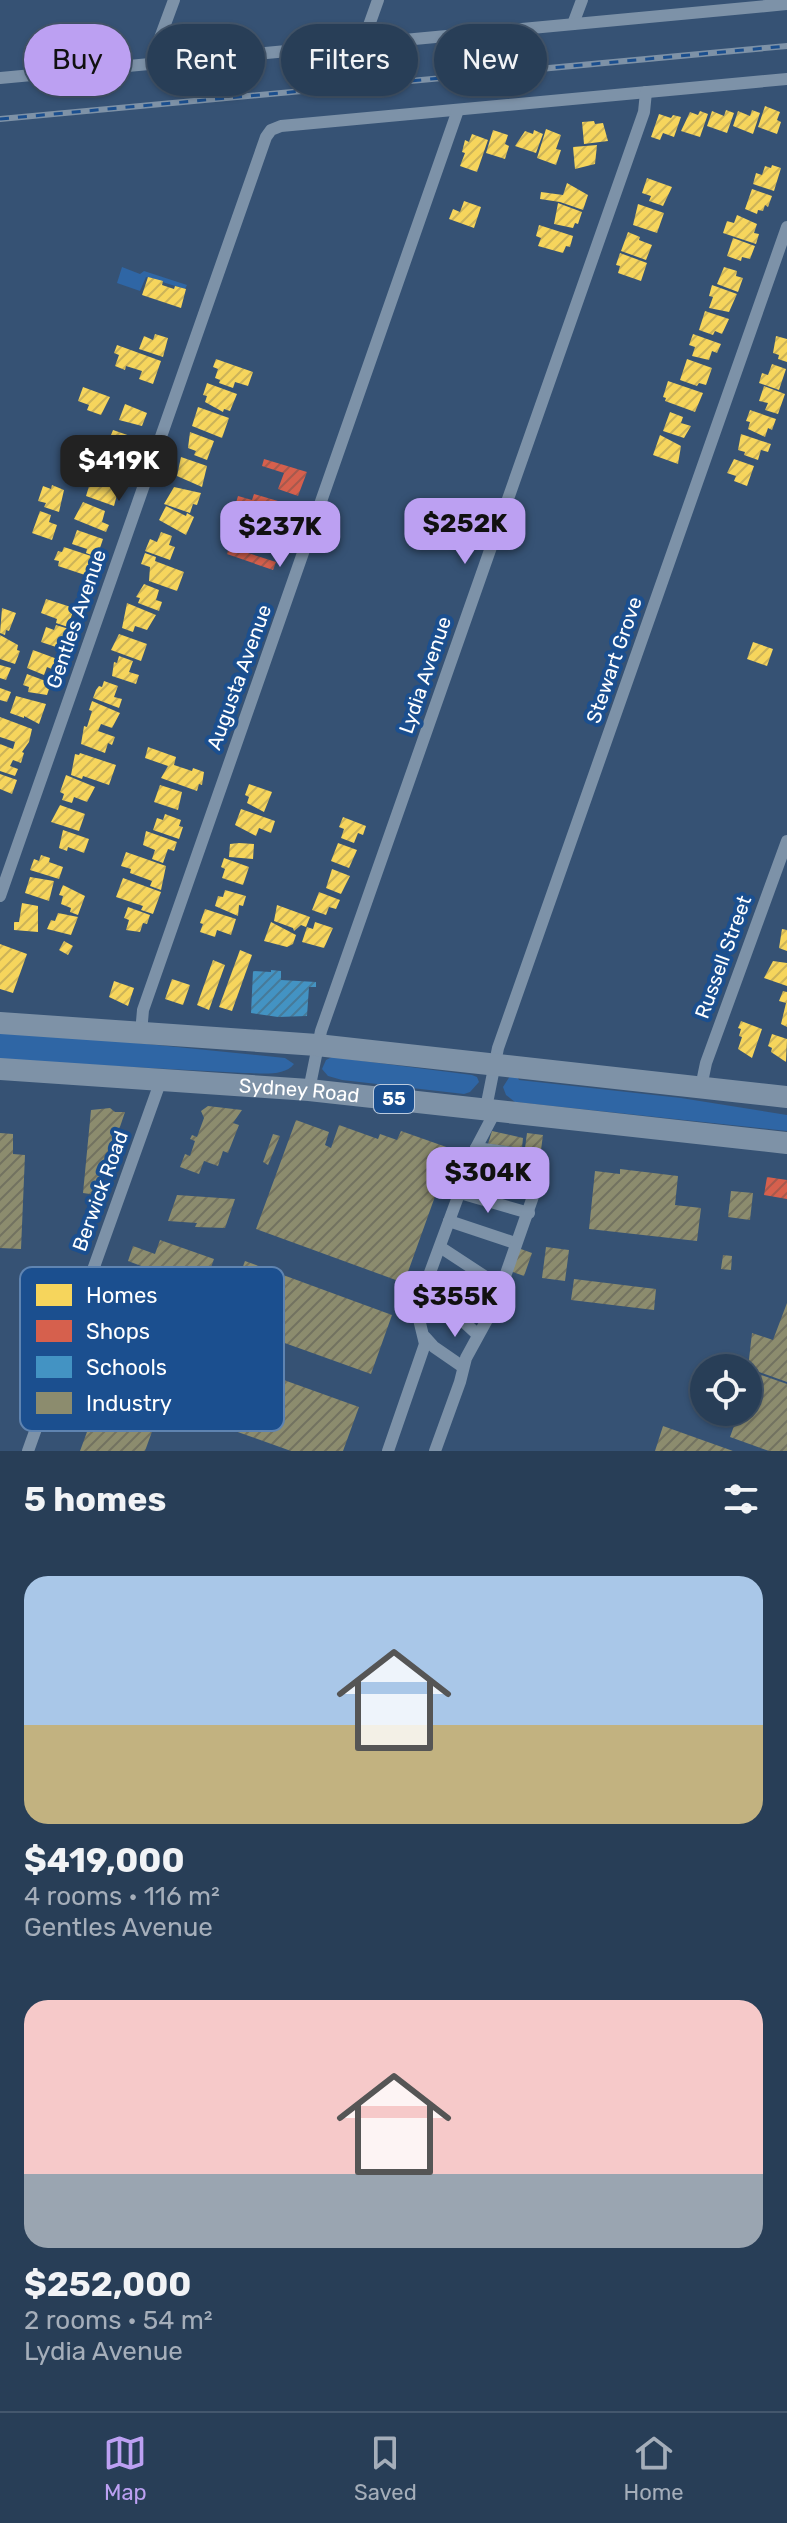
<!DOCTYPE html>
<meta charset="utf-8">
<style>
:root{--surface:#283e57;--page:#344961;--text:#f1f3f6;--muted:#a5aeba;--line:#44576d;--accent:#bca0f2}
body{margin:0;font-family:Rubik,sans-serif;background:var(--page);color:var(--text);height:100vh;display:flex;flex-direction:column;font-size:30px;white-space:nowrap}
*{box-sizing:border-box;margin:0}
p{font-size:26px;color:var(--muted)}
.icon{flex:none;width:44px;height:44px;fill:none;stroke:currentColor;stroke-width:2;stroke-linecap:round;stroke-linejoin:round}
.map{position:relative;height:1451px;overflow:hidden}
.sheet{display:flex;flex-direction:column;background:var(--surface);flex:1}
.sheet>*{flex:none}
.guide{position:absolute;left:24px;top:24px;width:740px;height:72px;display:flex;gap:16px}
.buttons{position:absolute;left:690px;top:1354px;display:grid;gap:16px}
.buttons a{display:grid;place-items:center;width:72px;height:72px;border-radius:50%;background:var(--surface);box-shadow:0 2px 6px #0004,0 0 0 2px var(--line);font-size:40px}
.price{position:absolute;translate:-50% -68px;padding:0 18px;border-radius:16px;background:var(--accent);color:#111;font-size:26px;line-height:52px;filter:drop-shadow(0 2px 4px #0008)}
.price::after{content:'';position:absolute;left:50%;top:48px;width:24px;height:18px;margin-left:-12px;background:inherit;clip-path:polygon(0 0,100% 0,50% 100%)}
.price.on{background:#222;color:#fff}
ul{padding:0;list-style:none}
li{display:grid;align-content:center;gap:16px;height:424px;padding:0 24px}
li span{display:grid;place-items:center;height:248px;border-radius:24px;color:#555}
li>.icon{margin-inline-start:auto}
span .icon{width:144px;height:144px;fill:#fffc;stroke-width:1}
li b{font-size:34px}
h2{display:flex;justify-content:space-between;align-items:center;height:96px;padding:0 24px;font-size:34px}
.chip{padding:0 28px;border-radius:36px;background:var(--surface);box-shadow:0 2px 6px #0004,0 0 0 2px var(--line);font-size:28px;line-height:72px}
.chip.on{background:var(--accent);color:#111}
.menu{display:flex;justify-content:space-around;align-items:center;height:112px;border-top:2px solid var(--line);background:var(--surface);font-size:22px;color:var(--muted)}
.menu a{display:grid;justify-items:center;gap:4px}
.menu .on{color:var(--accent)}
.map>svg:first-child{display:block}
.grass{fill:#2f66a5}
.homes{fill:url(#homes-hatch)}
.shops{fill:url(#shops-hatch)}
.schools{fill:url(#schools-hatch)}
.industry{fill:url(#industry-hatch)}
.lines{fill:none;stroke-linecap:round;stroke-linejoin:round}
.street{stroke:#7d92a8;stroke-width:12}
.highway{stroke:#7e92a7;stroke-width:22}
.rail-casing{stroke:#7e92a7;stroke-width:6}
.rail{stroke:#1b4f8f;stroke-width:3;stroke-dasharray:9;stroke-linecap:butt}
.labels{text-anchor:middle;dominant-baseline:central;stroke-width:8;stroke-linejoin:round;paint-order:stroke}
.shield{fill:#1b4f8f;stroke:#bbcadd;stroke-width:2}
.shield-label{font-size:18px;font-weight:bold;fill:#fff}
.street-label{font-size:20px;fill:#fff;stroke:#1b4f8f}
.key{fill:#1b4f8f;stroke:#5f84b1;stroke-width:2}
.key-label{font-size:22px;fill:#fff}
</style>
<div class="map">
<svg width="787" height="1451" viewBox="0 0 787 1451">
<defs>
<pattern id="homes-hatch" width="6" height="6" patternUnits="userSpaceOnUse" patternTransform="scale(2)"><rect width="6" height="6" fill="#f6d55c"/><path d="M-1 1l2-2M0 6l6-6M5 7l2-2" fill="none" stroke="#ccb358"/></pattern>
<pattern id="shops-hatch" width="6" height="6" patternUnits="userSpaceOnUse" patternTransform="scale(2)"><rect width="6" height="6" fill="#d6604d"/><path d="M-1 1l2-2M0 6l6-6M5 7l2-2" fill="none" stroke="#a6594d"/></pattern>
<pattern id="schools-hatch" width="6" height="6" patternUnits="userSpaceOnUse" patternTransform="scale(2)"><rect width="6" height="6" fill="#4393c3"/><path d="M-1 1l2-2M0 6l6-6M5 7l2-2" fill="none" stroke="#467a99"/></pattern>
<pattern id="industry-hatch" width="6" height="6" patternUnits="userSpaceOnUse" patternTransform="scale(2)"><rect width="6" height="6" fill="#8c8c6e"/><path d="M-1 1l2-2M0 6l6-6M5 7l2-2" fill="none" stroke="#727260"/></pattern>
</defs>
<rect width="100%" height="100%" fill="#365274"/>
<!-- grass -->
<g class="grass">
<path d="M122 267 140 274 144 271 187 285 185 289 146 277 140 291 117 283Z"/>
<path d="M0 1033 127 1042 285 1058 294 1064C284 1077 260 1073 244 1073L0 1060Z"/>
<path d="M332 1057 472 1075 477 1077 479 1082 470 1092 464 1094 342 1080 328 1076 322 1069 326 1060Z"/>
<path d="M510 1076H517L519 1080 681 1098 787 1115V1131L515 1102 506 1095 503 1087Z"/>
</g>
<!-- homes -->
<g class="homes">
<path d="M765 106 780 112 777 120 781 122 777 134 758 127Z"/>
<path d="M726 110 734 113 727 133 707 126 712 111 724 116Z"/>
<path d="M752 110 760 113 753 134 733 126 738 111 750 116Z"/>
<path d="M700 111 708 114 700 137 681 131 690 112 698 115Z"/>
<path d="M659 114 671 118 673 115 681 117 674 137 663 133 660 140 651 137Z"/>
<path d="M594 121 595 124 603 123 608 141 584 144 582 122Z"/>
<path d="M546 129 561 135 556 149 561 150 556 165 537 158Z"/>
<path d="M493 130 508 135 505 144 509 146 505 159 486 153Z"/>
<path d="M534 130 543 134 536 153 515 146 525 131 533 134Z"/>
<path d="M472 134 488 140 477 172 460 166 465 153 462 152 465 140 469 142Z"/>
<path d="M597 145 595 164 575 169 573 147Z"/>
<path d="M772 165 781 168 774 191 753 184 756 173 762 175 765 166 771 168Z"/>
<path d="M647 178 672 187 663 206 649 201 651 196 642 193Z"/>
<path d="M567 183 588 195 583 210 560 202 540 199 541 192 563 195Z"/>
<path d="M752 189 772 196 768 207 765 205 763 211 758 210 757 214 745 209Z"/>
<path d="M464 201 481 207 474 228 449 219 453 209 460 212Z"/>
<path d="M558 203 582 212 578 224 575 223 573 228 554 224Z"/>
<path d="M638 204 664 213 657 233 633 225Z"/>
<path d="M737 215 757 224 754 233 759 234 756 244 723 233 727 221 734 223Z"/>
<path d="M539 225 573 236 570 247 566 246 563 253 538 246 541 238 536 236Z"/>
<path d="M628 232 640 237 639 240 652 245 646 260 621 251Z"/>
<path d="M733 238 755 246 750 259 742 257 741 261 727 256Z"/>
<path d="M620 253 647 263 641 281 618 273 620 266 616 265Z"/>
<path d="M724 267 737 271 736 276 743 278 738 292 717 284Z"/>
<path d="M148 277 163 281 162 285 174 289 175 286 186 289 181 308 142 295Z"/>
<path d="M712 285 737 294 729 312 709 308 713 297 709 296Z"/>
<path d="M705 311 729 319 722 334 715 331 713 335 699 330Z"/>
<path d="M155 334 168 338 163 357 139 349 144 336 153 340Z"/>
<path d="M693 334 721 344 717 353 712 351 709 360 692 356 695 347 689 345Z"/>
<path d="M776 336 787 339V362L778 359 779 355 773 353Z"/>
<path d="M117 345 161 361 153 384 139 379 142 371 126 366 125 370 115 366 119 355 114 353Z"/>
<path d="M216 359 253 372 248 386 235 382 233 388 219 383 220 380 215 378 218 369 213 367Z"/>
<path d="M687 359 712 368 706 385 699 383 697 386 680 380Z"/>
<path d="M772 364 786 369 779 390 759 383 762 373 768 375Z"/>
<path d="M668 381 703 393 695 412 665 401 666 398 663 397Z"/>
<path d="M207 383 237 394 230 411 224 409 223 412 205 402 207 396 203 395Z"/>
<path d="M764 386 785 394 778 414 765 410 768 403 759 401Z"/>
<path d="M83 387 110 397 101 415 87 410 89 405 78 401Z"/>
<path d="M125 404 147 413 142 426 119 420Z"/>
<path d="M198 407 229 418 222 438 192 426Z"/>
<path d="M750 410 776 419 772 430 768 428 765 437 748 429 750 422 746 421Z"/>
<path d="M670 412 683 417 681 423 691 426 684 438 663 431Z"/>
<path d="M113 430 136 438 131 453 107 445Z"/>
<path d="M190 432 214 441 207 460 194 455 196 451 188 448Z"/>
<path d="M741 434 771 444 768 452 761 450 758 460 744 455 745 452 738 450Z"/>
<path d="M660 435 681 446 678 464 653 455Z"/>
<path d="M99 448 130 459 121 478 109 474 111 468 94 463Z"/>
<path d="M181 457 207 466 202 487 177 476Z"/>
<path d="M734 459 754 466 747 486 734 481 736 476 727 473Z"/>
<path d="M90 483 103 487 105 483 119 487 114 506 86 496Z"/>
<path d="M52 485 64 490 59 512 44 507 46 503 38 501 43 486 51 489Z"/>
<path d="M174 487 201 493 197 505 193 504 190 513 164 504Z"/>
<path d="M83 502 105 511 102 522 109 525 106 532 74 519Z"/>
<path d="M166 506 186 516 187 513 194 517 186 535 159 520Z"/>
<path d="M40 511 51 515 49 522 57 525 52 540 32 533Z"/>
<path d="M77 530 103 539 97 557 86 553 87 549 72 544Z"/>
<path d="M161 532 172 536 169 545 175 547 170 560 145 551 150 539 157 542Z"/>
<path d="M64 547 91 556 90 570 87 569 85 575 58 566 59 561 54 560 58 551 62 552Z"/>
<path d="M145 553 156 557 155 561 184 572 177 591 149 581 150 567 141 564Z"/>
<path d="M144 584 159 590 156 600 162 602 159 611 138 603 140 598 136 597Z"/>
<path d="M46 599 74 608 68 627 56 623 57 619 41 613Z"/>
<path d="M127 603 156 615 147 630 135 626 133 632 122 628Z"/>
<path d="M2 608 16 613 9 631 6 630 5 635 0 633Z"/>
<path d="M56 625 69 629 62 649 41 642 46 627 54 630Z"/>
<path d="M119 634 147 644 141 661 111 650Z"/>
<path d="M0 635 18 645 17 650 20 651 15 664 0 659Z"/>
<path d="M753 642 773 649 767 666 747 659Z"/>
<path d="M33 650 60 660 56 671 47 667 44 675 27 668Z"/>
<path d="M119 656 133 661 129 672 139 675 136 684 112 676 114 662 117 663Z"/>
<path d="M0 665 11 668 6 680 0 678Z"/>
<path d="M27 674 51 683 47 695 28 692 29 687 23 685Z"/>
<path d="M104 681 118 686 114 697 122 699 119 708 93 698 96 690 99 686 102 687Z"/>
<path d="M0 688 11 692 7 702 0 700Z"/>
<path d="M16 696 46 704 39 724 24 716V718L10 713Z"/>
<path d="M92 701 120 713 112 728 101 724 98 731 115 737 112 745 108 743 105 753 81 744 84 726 87 727 92 711 89 710Z"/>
<path d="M0 717 32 729 29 742 22 752 24 753 21 763 13 760 10 766 18 769 15 776 0 771V744L13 749 15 742 0 737Z"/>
<path d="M148 747 176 757 174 765 192 771 193 768 204 772 202 785 199 784 197 791 161 778 168 766 145 758Z"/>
<path d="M80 753 116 765 109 785 83 776 82 779 71 775 75 754 79 755Z"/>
<path d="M0 774 17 780 12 794 0 789Z"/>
<path d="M66 775 95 787 87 802 74 797 72 803 62 800 64 794 60 792Z"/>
<path d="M249 784 272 792 264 812 247 803 249 797 245 795Z"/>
<path d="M160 785 182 792 178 810 154 802Z"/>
<path d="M60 805 85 814 79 831 51 822Z"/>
<path d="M241 809 275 821 271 833 259 828 256 836 235 825Z"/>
<path d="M165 814 181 820 179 826 183 827 179 839 153 830 157 818 163 820Z"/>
<path d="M343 817 366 826 363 835 358 833 354 843 341 838 344 829 339 827Z"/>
<path d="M63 830 89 839 84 853 68 847 67 851 59 848Z"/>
<path d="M146 831 177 842 174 851 168 849 163 863 152 859 155 850 143 845Z"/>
<path d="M239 843 254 844 253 859 229 857 230 844Z"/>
<path d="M338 843 357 850 349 868 331 861Z"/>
<path d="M126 852 166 866 161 890 150 886 152 881 130 873 131 869 121 866Z"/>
<path d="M41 855 50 858 49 862 63 867 59 879 30 870 34 859 39 861Z"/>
<path d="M224 858 249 867 243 885 222 878 225 869 221 867Z"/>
<path d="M332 869 350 876 341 894 326 888Z"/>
<path d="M30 877 54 881 49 901 25 893Z"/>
<path d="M123 878 161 892 153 914 141 910 143 906 116 897Z"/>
<path d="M63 885 85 896 78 915 70 912 71 908 61 904 63 896 59 895Z"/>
<path d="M225 890 246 896 243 906 239 905 238 916 215 906 218 896 223 897Z"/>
<path d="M319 892 340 900 336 909 329 907 326 915 312 910Z"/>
<path d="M22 903 38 906V932L14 930V922H19Z"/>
<path d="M277 905 310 917 306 927 301 925 294 931 293 928 274 921Z"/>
<path d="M128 907 150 915 147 924 143 923 140 932 126 930 129 920 124 918Z"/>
<path d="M205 909 236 919 231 935 217 930 215 937 200 932 203 924 200 923Z"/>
<path d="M58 913 78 917 71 935 47 929 51 920 55 921Z"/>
<path d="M271 922 296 935 293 944 287 947 264 941Z"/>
<path d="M315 922 333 928 324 948 302 942 307 927 313 929Z"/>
<path d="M782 929 787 930V951L779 948Z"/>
<path d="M64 941 73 946 68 955 59 950Z"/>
<path d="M0 944 27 954 13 993 0 989Z"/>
<path d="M240 950 252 955 232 1011 219 1007Z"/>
<path d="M213 960 225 965 209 1010 197 1005Z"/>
<path d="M773 961 787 963V986L764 978Z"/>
<path d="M172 979 190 985 183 1005 165 999Z"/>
<path d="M114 981 134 988 128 1006 109 997Z"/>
<path d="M783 991 787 992V1027L781 1024 786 1003 779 1001Z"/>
<path d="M741 1021 762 1029 752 1058 738 1049 742 1037 739 1036 741 1029 738 1028Z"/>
<path d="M772 1034 787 1039 786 1062 771 1052 772 1048 768 1046Z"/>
</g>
<!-- shops -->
<g class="shops">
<path d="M264 459 307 472 298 496 278 489 284 473 262 466Z"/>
<path d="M254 494 295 506 287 530 238 513 235 506 238 496 252 500Z"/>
<path d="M250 524 285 536 282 545 247 532Z"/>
<path d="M229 547 276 562 273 570 227 554Z"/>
<path d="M767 1177 787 1180V1199L764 1195Z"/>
</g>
<!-- schools -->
<path class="schools" d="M271 970 281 971V980L316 982V987H309L307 1016 278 1017 251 1013 253 971 271 972Z"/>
<!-- industry -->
<g class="industry">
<path d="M208 1106 242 1110 233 1123 239 1125 228 1153 223 1151 218 1166 204 1161 199 1174 180 1167 185 1154 190 1156 195 1141 190 1139 192 1135 197 1137 204 1118 201 1111Z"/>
<path d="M110 1108 115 1112H125L97 1195 83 1193 91 1110Z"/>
<path d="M296 1120 329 1132 325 1145 331 1148 339 1125 378 1139 380 1134 397 1140 401 1131 452 1149 404 1283 256 1229Z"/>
<path d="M492 1131 523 1138 522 1148 488 1144Z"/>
<path d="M0 1133 13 1134V1154L25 1155 21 1249 0 1248Z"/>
<path d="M527 1133 543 1135 541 1150 525 1148Z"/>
<path d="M273 1134 280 1136 268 1165 263 1162Z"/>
<path d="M620 1169 678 1176 675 1205 701 1208 697 1241 589 1229 595 1171 620 1174Z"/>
<path d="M731 1191 753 1193 750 1220 728 1217Z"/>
<path d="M177 1195 235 1199 225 1228 195 1227 197 1223 168 1221Z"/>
<path d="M160 1240 214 1259 145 1451H80L117 1350 115 1349 118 1339 121 1340 125 1329 122 1328 125 1318 128 1320 136 1298 133 1297 136 1288 139 1289 143 1278 140 1276 144 1267 128 1261 133 1246 155 1254Z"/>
<path d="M546 1247 569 1250 565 1281 542 1278Z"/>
<path d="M518 1248 532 1253 524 1276 510 1271Z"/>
<path d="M723 1255 732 1256 731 1270 721 1269Z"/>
<path d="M245 1261 392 1315 371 1374 223 1321Z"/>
<path d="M574 1279 656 1289 654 1310 571 1300Z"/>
<path d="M787 1303V1382L748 1368 752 1333 773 1340Z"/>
<path d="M212 1354 359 1407 343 1451H291L190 1415Z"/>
<path d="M753 1372 787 1384V1451H769L730 1437 739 1412H748V1385Z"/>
<path d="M663 1426 733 1451H655Z"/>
</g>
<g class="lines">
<!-- street -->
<g class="street">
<path d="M573 24 582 0"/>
<path d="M362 45 378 0"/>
<path d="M150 65 174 0"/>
<path d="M0 78 787 4"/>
<path d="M0 896 266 137 271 130 281 126 787 79"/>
<path d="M141 1033 143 1010 458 110"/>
<path d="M701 1087 706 1063 787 841"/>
<path d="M309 1090 321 1031 644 112 646 92"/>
<path d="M486 1108 498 1048 787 227"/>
<path d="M469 1167 540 1180"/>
<path d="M460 1193 529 1213"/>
<path d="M449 1221 515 1243"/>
<path d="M440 1247 501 1287"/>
<path d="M425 1286 478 1335"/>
<path d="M425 1337 434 1347 463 1367"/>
<path d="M28 1451 161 1080"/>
<path d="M388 1451 425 1344 418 1315V1305L476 1148 496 1110"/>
<path d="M435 1451 460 1382 466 1358 495 1305 543 1168V1160L537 1156 476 1148"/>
</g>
<!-- highway -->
<g class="highway">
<path d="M0 1023 317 1045 787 1097"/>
<path id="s1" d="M0 1069 309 1090 787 1143"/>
</g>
<defs>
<path id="rail" d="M0 119 787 46"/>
</defs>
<!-- rail casing -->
<use href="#rail" class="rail-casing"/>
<!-- rail -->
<use href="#rail" class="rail"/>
</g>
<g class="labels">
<!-- shield labels -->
<rect class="shield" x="374" y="1085" width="40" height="28" rx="6"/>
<g class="shield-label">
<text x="394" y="1099">55</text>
</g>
<!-- street labels -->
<g class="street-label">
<text transform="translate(76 619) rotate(-71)">Gentles Avenue</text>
<text transform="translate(614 660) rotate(-71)">Stewart Grove</text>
<text transform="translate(425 675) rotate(-71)">Lydia Avenue</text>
<text transform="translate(239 677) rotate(-70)">Augusta Avenue</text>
<text transform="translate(723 957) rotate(-70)">Russell Street</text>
<text stroke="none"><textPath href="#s1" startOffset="300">Sydney Road</textPath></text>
<text transform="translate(100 1191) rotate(-70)">Berwick Road</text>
</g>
</g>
<!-- legend -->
<rect x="20" y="1267" width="264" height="164" rx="12" class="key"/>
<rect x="36" y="1284" width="36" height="22" fill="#f6d55c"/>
<rect x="36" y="1320" width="36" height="22" fill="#d6604d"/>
<rect x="36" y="1356" width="36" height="22" fill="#4393c3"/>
<rect x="36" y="1392" width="36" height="22" fill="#8c8c6e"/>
<g class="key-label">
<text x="86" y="1303">Homes</text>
<text x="86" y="1339">Shops</text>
<text x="86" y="1375">Schools</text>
<text x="86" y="1411">Industry</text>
</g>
</svg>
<div class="buttons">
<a><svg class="icon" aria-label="locate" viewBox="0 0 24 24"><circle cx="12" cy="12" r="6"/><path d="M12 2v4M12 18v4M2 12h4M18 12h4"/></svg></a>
</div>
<b class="price on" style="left:119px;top:503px">$419K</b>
<b class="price" style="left:465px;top:566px">$252K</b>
<b class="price" style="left:280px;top:569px">$237K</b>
<b class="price" style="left:488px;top:1215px">$304K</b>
<b class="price" style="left:455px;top:1339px">$355K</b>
<div class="guide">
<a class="chip on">Buy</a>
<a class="chip">Rent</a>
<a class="chip">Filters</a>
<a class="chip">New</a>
</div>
</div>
<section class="sheet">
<h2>5 homes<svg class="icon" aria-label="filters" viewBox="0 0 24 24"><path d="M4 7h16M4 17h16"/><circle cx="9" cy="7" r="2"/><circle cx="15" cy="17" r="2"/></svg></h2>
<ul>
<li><span style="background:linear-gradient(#a9c7e8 60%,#c2b280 0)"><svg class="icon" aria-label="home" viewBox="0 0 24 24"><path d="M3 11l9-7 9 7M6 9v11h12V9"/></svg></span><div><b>$419,000</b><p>4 rooms · 116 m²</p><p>Gentles Avenue</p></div></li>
<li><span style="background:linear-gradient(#f6c9c9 70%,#9aa5b1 0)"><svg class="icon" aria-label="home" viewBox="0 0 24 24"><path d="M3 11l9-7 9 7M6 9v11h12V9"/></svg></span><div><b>$252,000</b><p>2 rooms · 54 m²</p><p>Lydia Avenue</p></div></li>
</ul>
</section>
<nav class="menu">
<a class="on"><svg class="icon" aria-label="map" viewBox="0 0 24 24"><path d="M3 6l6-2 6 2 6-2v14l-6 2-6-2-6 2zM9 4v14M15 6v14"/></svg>Map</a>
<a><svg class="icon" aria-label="saved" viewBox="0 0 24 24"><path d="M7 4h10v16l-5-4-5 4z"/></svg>Saved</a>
<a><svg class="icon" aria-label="home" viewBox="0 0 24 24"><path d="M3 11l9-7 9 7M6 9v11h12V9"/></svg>Home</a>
</nav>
